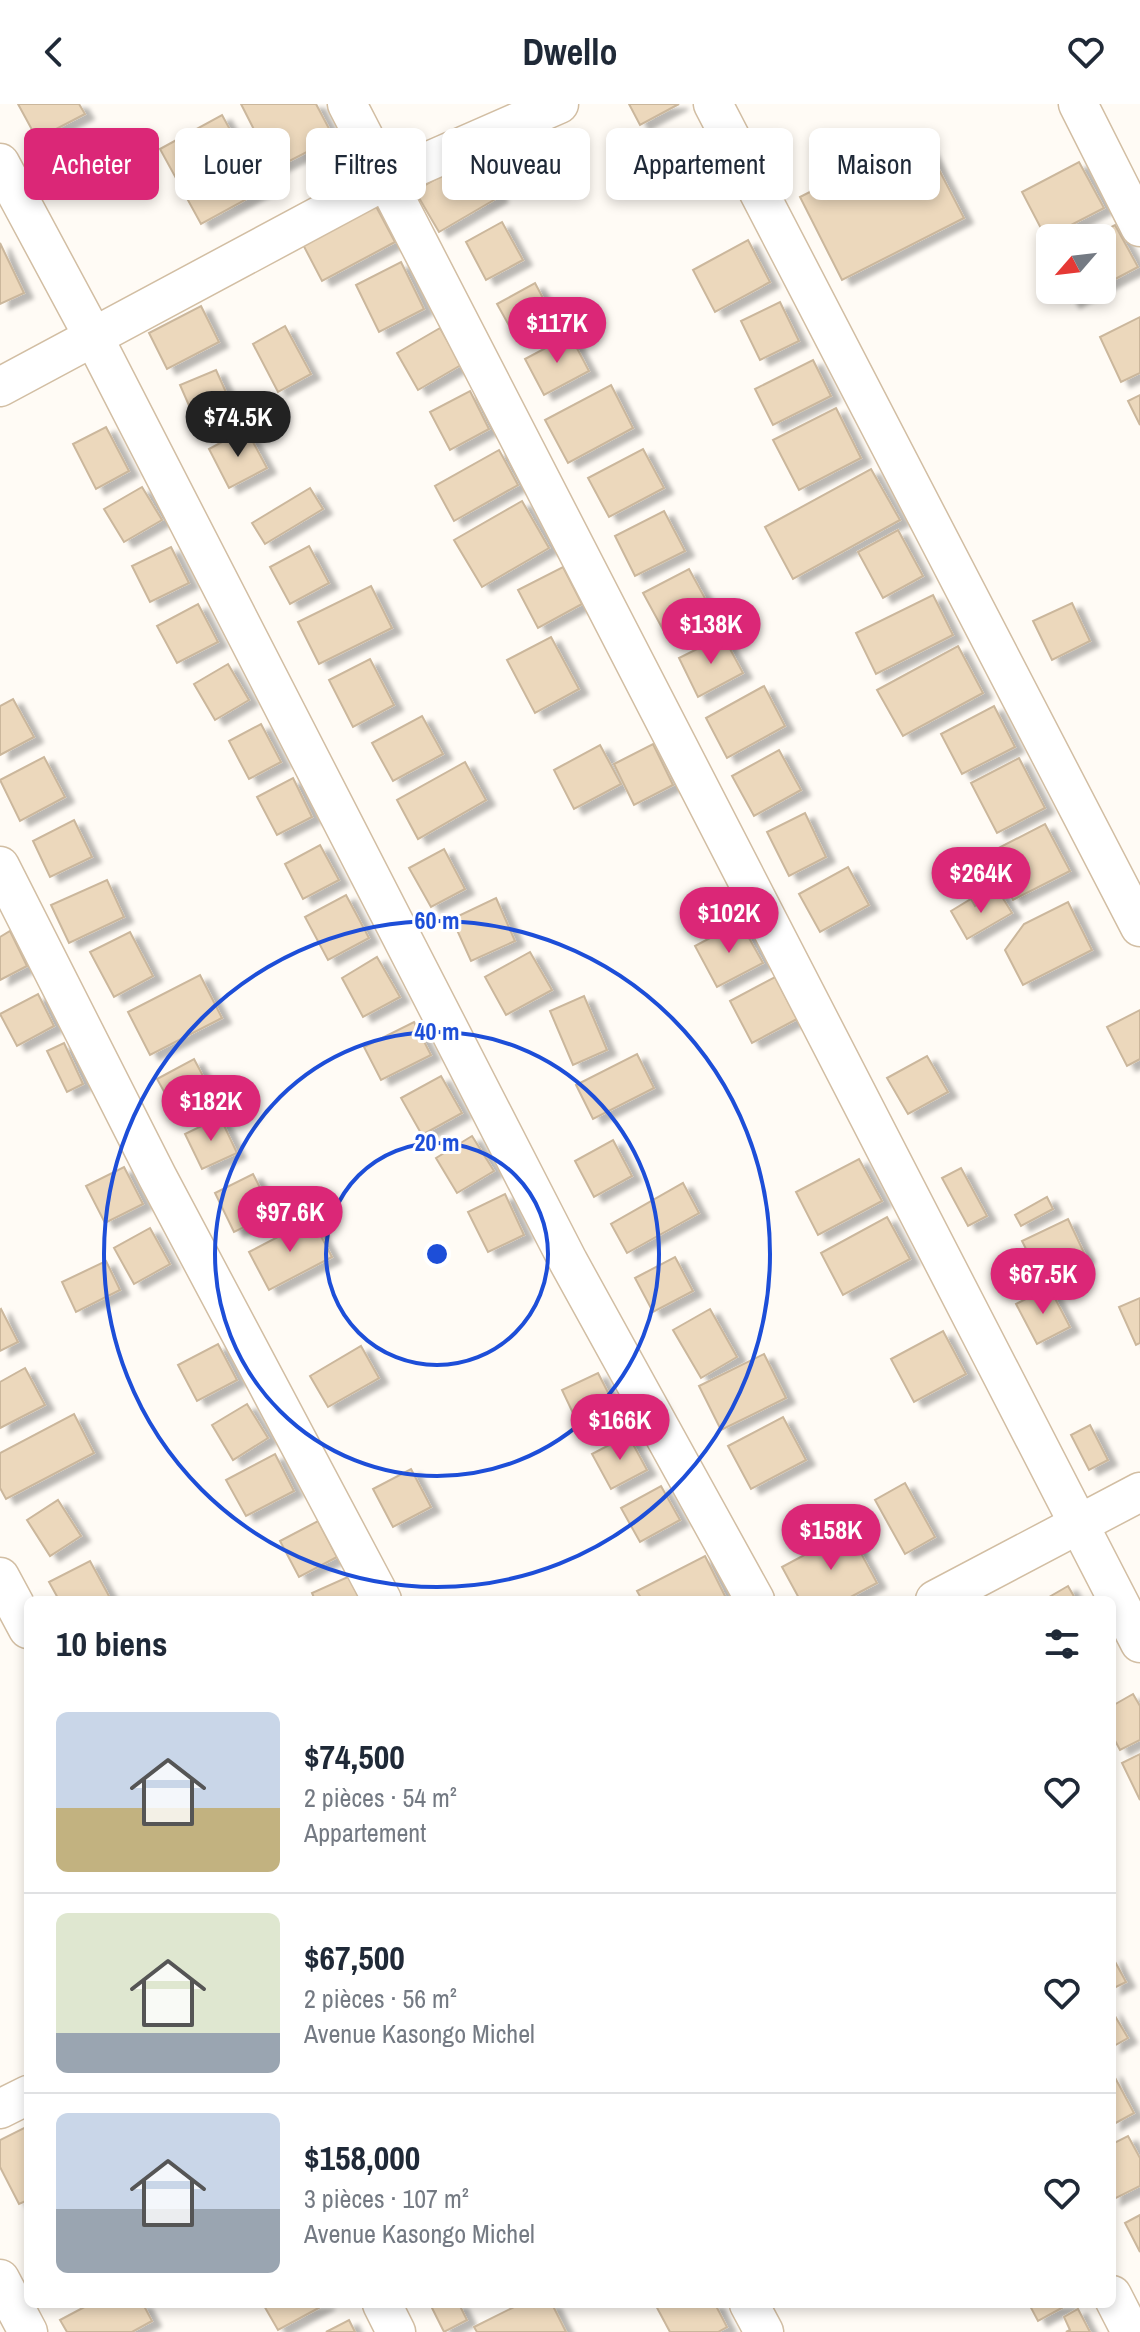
<!DOCTYPE html>
<html lang="fr">
<meta charset="utf-8">
<style>
:root{--surface:#fff;--page:#f6f6f7;--text:#1f2937;--muted:#747a83;--line:#e0e1e3;--accent:#db2777}
body{margin:0;font-family:"Archivo Narrow",sans-serif;background:var(--page);color:var(--text);height:100vh;display:flex;flex-direction:column;font-size:30px;white-space:nowrap}
*{box-sizing:border-box;margin:0}
p{font-size:26px;color:var(--muted)}
.icon{flex:none;width:44px;height:44px;fill:none;stroke:currentColor;stroke-width:2;stroke-linecap:round;stroke-linejoin:round}
.map{position:relative;flex:1;overflow:hidden}
.sheet{position:absolute;left:24px;top:1492px;width:1092px;height:712px;display:flex;flex-direction:column;background:var(--surface);border-radius:12px;box-shadow:0 4px 12px #0003}
.sheet>*{flex:none}
.guide{position:absolute;left:24px;top:24px;width:1092px;height:72px;display:flex;gap:16px}
.needle{width:52px;rotate:242deg}
.buttons{position:absolute;left:1036px;top:120px;display:grid;gap:16px}
.buttons a{display:grid;place-items:center;width:80px;height:80px;border-radius:12px;background:var(--surface);box-shadow:0 4px 12px #0003;font-size:40px}
.price{position:absolute;translate:-50% -68px;padding:0 18px;border-radius:28px;background:var(--accent);color:#fff;font-size:26px;line-height:52px;filter:drop-shadow(0 2px 4px #0008)}
.price::after{content:'';position:absolute;left:50%;top:48px;width:24px;height:18px;margin-left:-12px;background:inherit;clip-path:polygon(0 0,100% 0,50% 100%)}
.price.on{background:#222;color:#fff}
ul{padding:0;list-style:none}
li{display:flex;align-items:center;gap:24px;height:200px;padding:0 32px}
li+li{border-top:2px solid var(--line)}
li span{display:grid;place-items:center;flex:none;width:224px;height:160px;border-radius:12px;color:#555}
li>.icon{margin-inline-start:auto}
span .icon{width:96px;height:96px;fill:#fffc;stroke-width:1}
li b{font-size:34px}
h2{display:flex;justify-content:space-between;align-items:center;height:96px;padding:0 32px;font-size:34px}
.tag{padding:0 28px;border-radius:12px;background:var(--surface);box-shadow:0 4px 12px #0003;font-size:28px;line-height:72px}
.tag.on{background:var(--accent);color:#fff}
header{display:flex;justify-content:space-between;align-items:center;height:104px;padding:0 32px;background:var(--surface);font-size:36px;font-weight:700}
.map>svg:first-child{display:block}
.building{fill:#ecd8bc;stroke:#cbb79c;stroke-width:2;filter:url(#shadow)}
.lines{fill:none;stroke-linecap:round;stroke-linejoin:round}
.minor-casing{stroke:#d2bea3;stroke-width:41}
.minor{stroke:#fff;stroke-width:38}
.ring{fill:none;stroke:#1d4ed8;stroke-width:4}
.centre{fill:#1d4ed8;stroke:#fff;stroke-width:4}
.ring-label{font-size:24px;text-anchor:middle;font-weight:bold;fill:#1d4ed8;stroke:#fff;stroke-width:6;stroke-linejoin:round;paint-order:stroke}
</style>
<header><svg class="icon" aria-label="back" viewBox="0 0 24 24"><path d="M15 5l-7 7 7 7"/></svg>Dwello<svg class="icon" aria-label="heart" viewBox="0 0 24 24"><path d="M12 20l-8-8c-3-5 5-10 8-4 3-6 11-1 8 4z"/></svg></header>
<div class="map">
<svg width="1140" height="2228" viewBox="0 0 1140 2228">
<defs>
<filter id="shadow"><feDropShadow dx="9" dy="5" stdDeviation="2" flood-color="#0004"/></filter>
</defs>
<rect width="100%" height="100%" fill="#fffbf5"/>
<!-- building -->
<g class="building">
<path d="M18 0H79L85 10 37 35Z"/>
<path d="M241 0H316L334 34 274 65Z"/>
<path d="M629 0H679L640 21Z"/>
<path d="M222 11 263 86 201 120 160 45Z"/>
<path d="M921 31 964 114 842 176 800 93Z"/>
<path d="M476 52 499 93 439 128 415 87Z"/>
<path d="M1079 58 1104 104 1046 134 1022 88Z"/>
<path d="M371 93 395 138 322 177 298 131Z"/>
<path d="M502 118 523 156 486 176 466 138Z"/>
<path d="M1115 121 1138 163 1102 182V134H1090Z"/>
<path d="M748 136 770 178 715 208 693 166Z"/>
<path d="M0 139 24 189 0 200Z"/>
<path d="M401 158 424 205 379 228 356 181Z"/>
<path d="M535 179 553 213 516 234 497 200Z"/>
<path d="M1064 186H1094L1071 199Z"/>
<path d="M780 198 799 237 760 256 741 217Z"/>
<path d="M201 202 219 238 167 265 149 229Z"/>
<path d="M1140 213V269L1121 278 1100 233Z"/>
<path d="M285 222 311 270 278 288 253 240Z"/>
<path d="M440 224 461 261 418 286 397 249Z"/>
<path d="M570 231 589 267 544 291 525 255Z"/>
<path d="M813 256 831 292 773 321 755 285Z"/>
<path d="M216 266 234 306 198 322 180 281Z"/>
<path d="M611 281 633 324 568 359 545 316Z"/>
<path d="M470 287 489 325 450 346 430 308Z"/>
<path d="M1140 291V321L1128 297Z"/>
<path d="M836 304 861 354 799 386 773 336Z"/>
<path d="M106 323 129 367 96 385 73 340Z"/>
<path d="M246 325 267 364 229 384 209 345Z"/>
<path d="M643 345 664 384 609 413 588 374Z"/>
<path d="M499 346 518 381 454 417 435 382Z"/>
<path d="M871 365 900 416 793 475 765 423Z"/>
<path d="M142 383 162 416 124 438 104 405Z"/>
<path d="M310 384 323 405 265 440 252 419Z"/>
<path d="M522 397 549 444 482 483 454 436Z"/>
<path d="M664 407 685 447 635 472 615 432Z"/>
<path d="M898 426 923 472 883 494 858 448Z"/>
<path d="M309 442 329 479 290 500 270 463Z"/>
<path d="M171 443 189 479 150 498 132 462Z"/>
<path d="M563 463 582 500 538 524 518 486Z"/>
<path d="M689 465 713 509 667 533 643 489Z"/>
<path d="M371 482 392 524 319 560 298 518Z"/>
<path d="M933 491 953 531 876 570 856 529Z"/>
<path d="M1072 499 1090 537 1052 556 1033 517Z"/>
<path d="M198 500 218 538 177 559 157 522Z"/>
<path d="M723 532 743 569 698 593 679 554Z"/>
<path d="M551 533 579 585 535 609 507 556Z"/>
<path d="M958 542 983 589 903 632 877 586Z"/>
<path d="M370 555 394 601 353 623 329 576Z"/>
<path d="M228 560 249 596 215 616 194 580Z"/>
<path d="M764 582 785 622 727 654 706 614Z"/>
<path d="M13 595 34 633 0 651V602Z"/>
<path d="M994 602 1015 643 962 670 941 630Z"/>
<path d="M422 612 443 650 393 677 372 639Z"/>
<path d="M261 620 281 658 249 675 229 637Z"/>
<path d="M653 640 673 681 634 701 614 660Z"/>
<path d="M600 641 621 680 574 705 554 666Z"/>
<path d="M779 646 801 686 754 712 732 672Z"/>
<path d="M44 653 65 693 20 717 0 676Z"/>
<path d="M1019 654 1045 704 997 729 971 679Z"/>
<path d="M465 658 486 696 418 735 397 696Z"/>
<path d="M293 674 312 713 277 731 257 693Z"/>
<path d="M805 709 826 753 789 772 767 728Z"/>
<path d="M74 716 92 753 50 773 33 737Z"/>
<path d="M1045 720 1070 767 1013 796 989 749Z"/>
<path d="M320 741 339 776 303 795 285 760Z"/>
<path d="M444 745 465 785 431 803 409 764Z"/>
<path d="M848 763 869 801 820 828 799 790Z"/>
<path d="M107 776 124 813 69 839 51 801Z"/>
<path d="M999 788 1012 809 967 835 951 807 971 795 975 802Z"/>
<path d="M346 791 369 834 328 856 305 813Z"/>
<path d="M496 794 515 837 471 857 452 815Z"/>
<path d="M1068 798 1092 846 1023 881 1005 846 1024 820Z"/>
<path d="M740 818 763 859 717 883 695 842Z"/>
<path d="M10 827 27 862 0 876V833Z"/>
<path d="M130 828 153 872 114 893 90 848Z"/>
<path d="M530 848 552 886 506 911 485 873Z"/>
<path d="M377 853 400 893 363 913 342 874Z"/>
<path d="M200 871 222 914 150 951 128 908Z"/>
<path d="M775 873 797 915 752 939 730 897Z"/>
<path d="M38 890 54 922 17 942 0 910Z"/>
<path d="M584 892 607 946 573 961 550 907Z"/>
<path d="M1140 906V955L1127 962 1107 923Z"/>
<path d="M414 918 431 951 381 976 364 943Z"/>
<path d="M64 939 83 980 67 988 47 947Z"/>
<path d="M637 950 654 984 593 1015 576 981Z"/>
<path d="M927 952 948 988 908 1010 887 974Z"/>
<path d="M194 955 212 989 176 1009 157 975Z"/>
<path d="M441 972 462 1009 422 1031 401 994Z"/>
<path d="M220 1013 237 1049 202 1065 185 1030Z"/>
<path d="M472 1032 494 1067 457 1089 436 1054Z"/>
<path d="M613 1036 632 1072 594 1093 575 1057Z"/>
<path d="M859 1055 882 1097 818 1131 796 1088Z"/>
<path d="M124 1063 143 1100 105 1119 86 1082Z"/>
<path d="M961 1064 987 1112 968 1122 942 1074Z"/>
<path d="M253 1070 273 1109 234 1128 215 1089Z"/>
<path d="M683 1079 699 1109 627 1149 611 1120Z"/>
<path d="M505 1090 524 1131 488 1148 468 1108Z"/>
<path d="M1047 1093 1053 1105 1021 1122 1015 1111Z"/>
<path d="M887 1113 910 1155 843 1191 821 1149Z"/>
<path d="M312 1115 332 1153 269 1186 249 1148Z"/>
<path d="M1068 1115 1086 1153 1041 1175 1022 1137Z"/>
<path d="M150 1124 170 1160 134 1180 114 1144Z"/>
<path d="M675 1153 693 1187 653 1208 635 1174Z"/>
<path d="M106 1157 120 1186 76 1208 62 1178Z"/>
<path d="M1049 1183 1070 1223 1037 1240 1016 1200Z"/>
<path d="M1140 1194V1239L1136 1241 1119 1203Z"/>
<path d="M1 1205 18 1238 0 1247V1206Z"/>
<path d="M710 1205 737 1253 701 1274 673 1226Z"/>
<path d="M943 1227 966 1270 914 1298 891 1255Z"/>
<path d="M218 1240 237 1276 197 1297 178 1261Z"/>
<path d="M361 1242 379 1274 328 1303 310 1272Z"/>
<path d="M764 1250 786 1294 721 1326 699 1282Z"/>
<path d="M25 1264 45 1301 0 1324V1278Z"/>
<path d="M598 1269 617 1306 580 1324 562 1286Z"/>
<path d="M247 1300 268 1334 233 1356 212 1321Z"/>
<path d="M74 1310 94 1349 6 1395 0 1384V1349Z"/>
<path d="M783 1313 806 1356 751 1385 728 1342Z"/>
<path d="M1090 1321 1108 1356 1089 1366 1071 1331Z"/>
<path d="M628 1331 647 1366 611 1385 592 1350Z"/>
<path d="M275 1350 294 1387 246 1412 226 1376Z"/>
<path d="M411 1365 431 1403 393 1423 373 1385Z"/>
<path d="M905 1379 935 1433 905 1450 875 1396Z"/>
<path d="M661 1382 680 1416 640 1438 621 1404Z"/>
<path d="M58 1396 81 1432 50 1452 27 1416Z"/>
<path d="M318 1417 337 1453 299 1473 280 1437Z"/>
<path d="M849 1427 877 1479 845 1496H800L782 1463Z"/>
<path d="M705 1452 727 1496H642L637 1487Z"/>
<path d="M90 1457 109 1492 102 1496H59L49 1478Z"/>
<path d="M350 1472 361 1496H315L312 1489Z"/>
<path d="M1068 1482 1076 1496H1044Z"/>
<path d="M1133 1590 1140 1602V1636L1120 1646 1112 1631V1602Z"/>
<path d="M1140 1650V1696L1122 1659Z"/>
<path d="M1112 1852 1126 1878 1112 1885Z"/>
<path d="M1112 1907 1128 1934 1112 1943Z"/>
<path d="M1112 1968 1134 2009 1112 2021Z"/>
<path d="M28 2022V2096L19 2100 0 2063V2036Z"/>
<path d="M1128 2032 1140 2054V2082L1112 2096V2040Z"/>
<path d="M1140 2111V2148L1125 2119Z"/>
<path d="M90 2200H143L152 2217 132 2228H67L60 2216Z"/>
<path d="M263 2200H326L278 2226Z"/>
<path d="M430 2200H459L467 2216 444 2228Z"/>
<path d="M520 2200H552L566 2228H477L474 2223Z"/>
<path d="M655 2200H715L727 2223 718 2228H670Z"/>
<path d="M1029 2200H1069L1038 2217Z"/>
<path d="M1078 2205 1090 2228H1066L1070 2226 1064 2213Z"/>
<path d="M349 2216 355 2228H326Z"/>
</g>
<g class="lines">
<defs>
<g id="minor">
<path d="M347 0 1140 1539"/>
<path d="M713 0 1140 823"/>
<path d="M1078 0 1140 123"/>
<path d="M0 59 94 234 568 1157 755 1496"/>
<path d="M0 283 388 75 559 0"/>
<path d="M0 762 157 1072 382 1496"/>
<path d="M0 1473 28 1525"/>
<path d="M935 1496 1140 1388"/>
<path d="M0 2005 28 1991"/>
<path d="M0 2175 28 2228"/>
<path d="M1112 2191 1131 2228"/>
<path d="M382 2200 396 2228"/>
<path d="M749 2200 764 2228"/>
</g>
</defs>
<!-- minor casing -->
<use href="#minor" class="minor-casing"/>
<!-- minor -->
<use href="#minor" class="minor"/>
</g>
<!-- distance rings -->
<g class="ring">
<circle cx="437" cy="1150" r="111"/>
<circle cx="437" cy="1150" r="222"/>
<circle cx="437" cy="1150" r="333"/>
</g>
<circle cx="437" cy="1150" r="12" class="centre"/>
<g class="ring-label">
<text x="437" y="825">60 m</text>
<text x="437" y="936">40 m</text>
<text x="437" y="1047">20 m</text>
</g>
</svg>
<div class="buttons">
<a><svg class="needle" viewBox="-14 -14 28 28"><path d="M0-13l5 13h-10z" fill="#e53935"/><path d="M0 13l5-13h-10z" fill="#747a83"/></svg></a>
</div>
<b class="price" style="left:557px;top:261px">$117K</b>
<b class="price on" style="left:238px;top:355px">$74.5K</b>
<b class="price" style="left:711px;top:562px">$138K</b>
<b class="price" style="left:981px;top:811px">$264K</b>
<b class="price" style="left:729px;top:851px">$102K</b>
<b class="price" style="left:211px;top:1039px">$182K</b>
<b class="price" style="left:290px;top:1150px">$97.6K</b>
<b class="price" style="left:1043px;top:1212px">$67.5K</b>
<b class="price" style="left:620px;top:1358px">$166K</b>
<b class="price" style="left:831px;top:1468px">$158K</b>
<div class="guide">
<a class="tag on">Acheter</a>
<a class="tag">Louer</a>
<a class="tag">Filtres</a>
<a class="tag">Nouveau</a>
<a class="tag">Appartement</a>
<a class="tag">Maison</a>
</div>
<section class="sheet">
<h2>10 biens<svg class="icon" aria-label="filters" viewBox="0 0 24 24"><path d="M4 7h16M4 17h16"/><circle cx="9" cy="7" r="2"/><circle cx="15" cy="17" r="2"/></svg></h2>
<ul>
<li><span style="background:linear-gradient(#c9d6e8 60%,#c2b280 0)"><svg class="icon" aria-label="home" viewBox="0 0 24 24"><path d="M3 11l9-7 9 7M6 9v11h12V9"/></svg></span><div><b>$74,500</b><p>2 pièces · 54 m²</p><p>Appartement</p></div><svg class="icon" aria-label="heart" viewBox="0 0 24 24"><path d="M12 20l-8-8c-3-5 5-10 8-4 3-6 11-1 8 4z"/></svg></li>
<li><span style="background:linear-gradient(#dfe7d0 75%,#9aa5b1 0)"><svg class="icon" aria-label="home" viewBox="0 0 24 24"><path d="M3 11l9-7 9 7M6 9v11h12V9"/></svg></span><div><b>$67,500</b><p>2 pièces · 56 m²</p><p>Avenue Kasongo Michel</p></div><svg class="icon" aria-label="heart" viewBox="0 0 24 24"><path d="M12 20l-8-8c-3-5 5-10 8-4 3-6 11-1 8 4z"/></svg></li>
<li><span style="background:linear-gradient(#c9d6e8 60%,#9aa5b1 0)"><svg class="icon" aria-label="home" viewBox="0 0 24 24"><path d="M3 11l9-7 9 7M6 9v11h12V9"/></svg></span><div><b>$158,000</b><p>3 pièces · 107 m²</p><p>Avenue Kasongo Michel</p></div><svg class="icon" aria-label="heart" viewBox="0 0 24 24"><path d="M12 20l-8-8c-3-5 5-10 8-4 3-6 11-1 8 4z"/></svg></li>
</ul>
</section>
</div>
